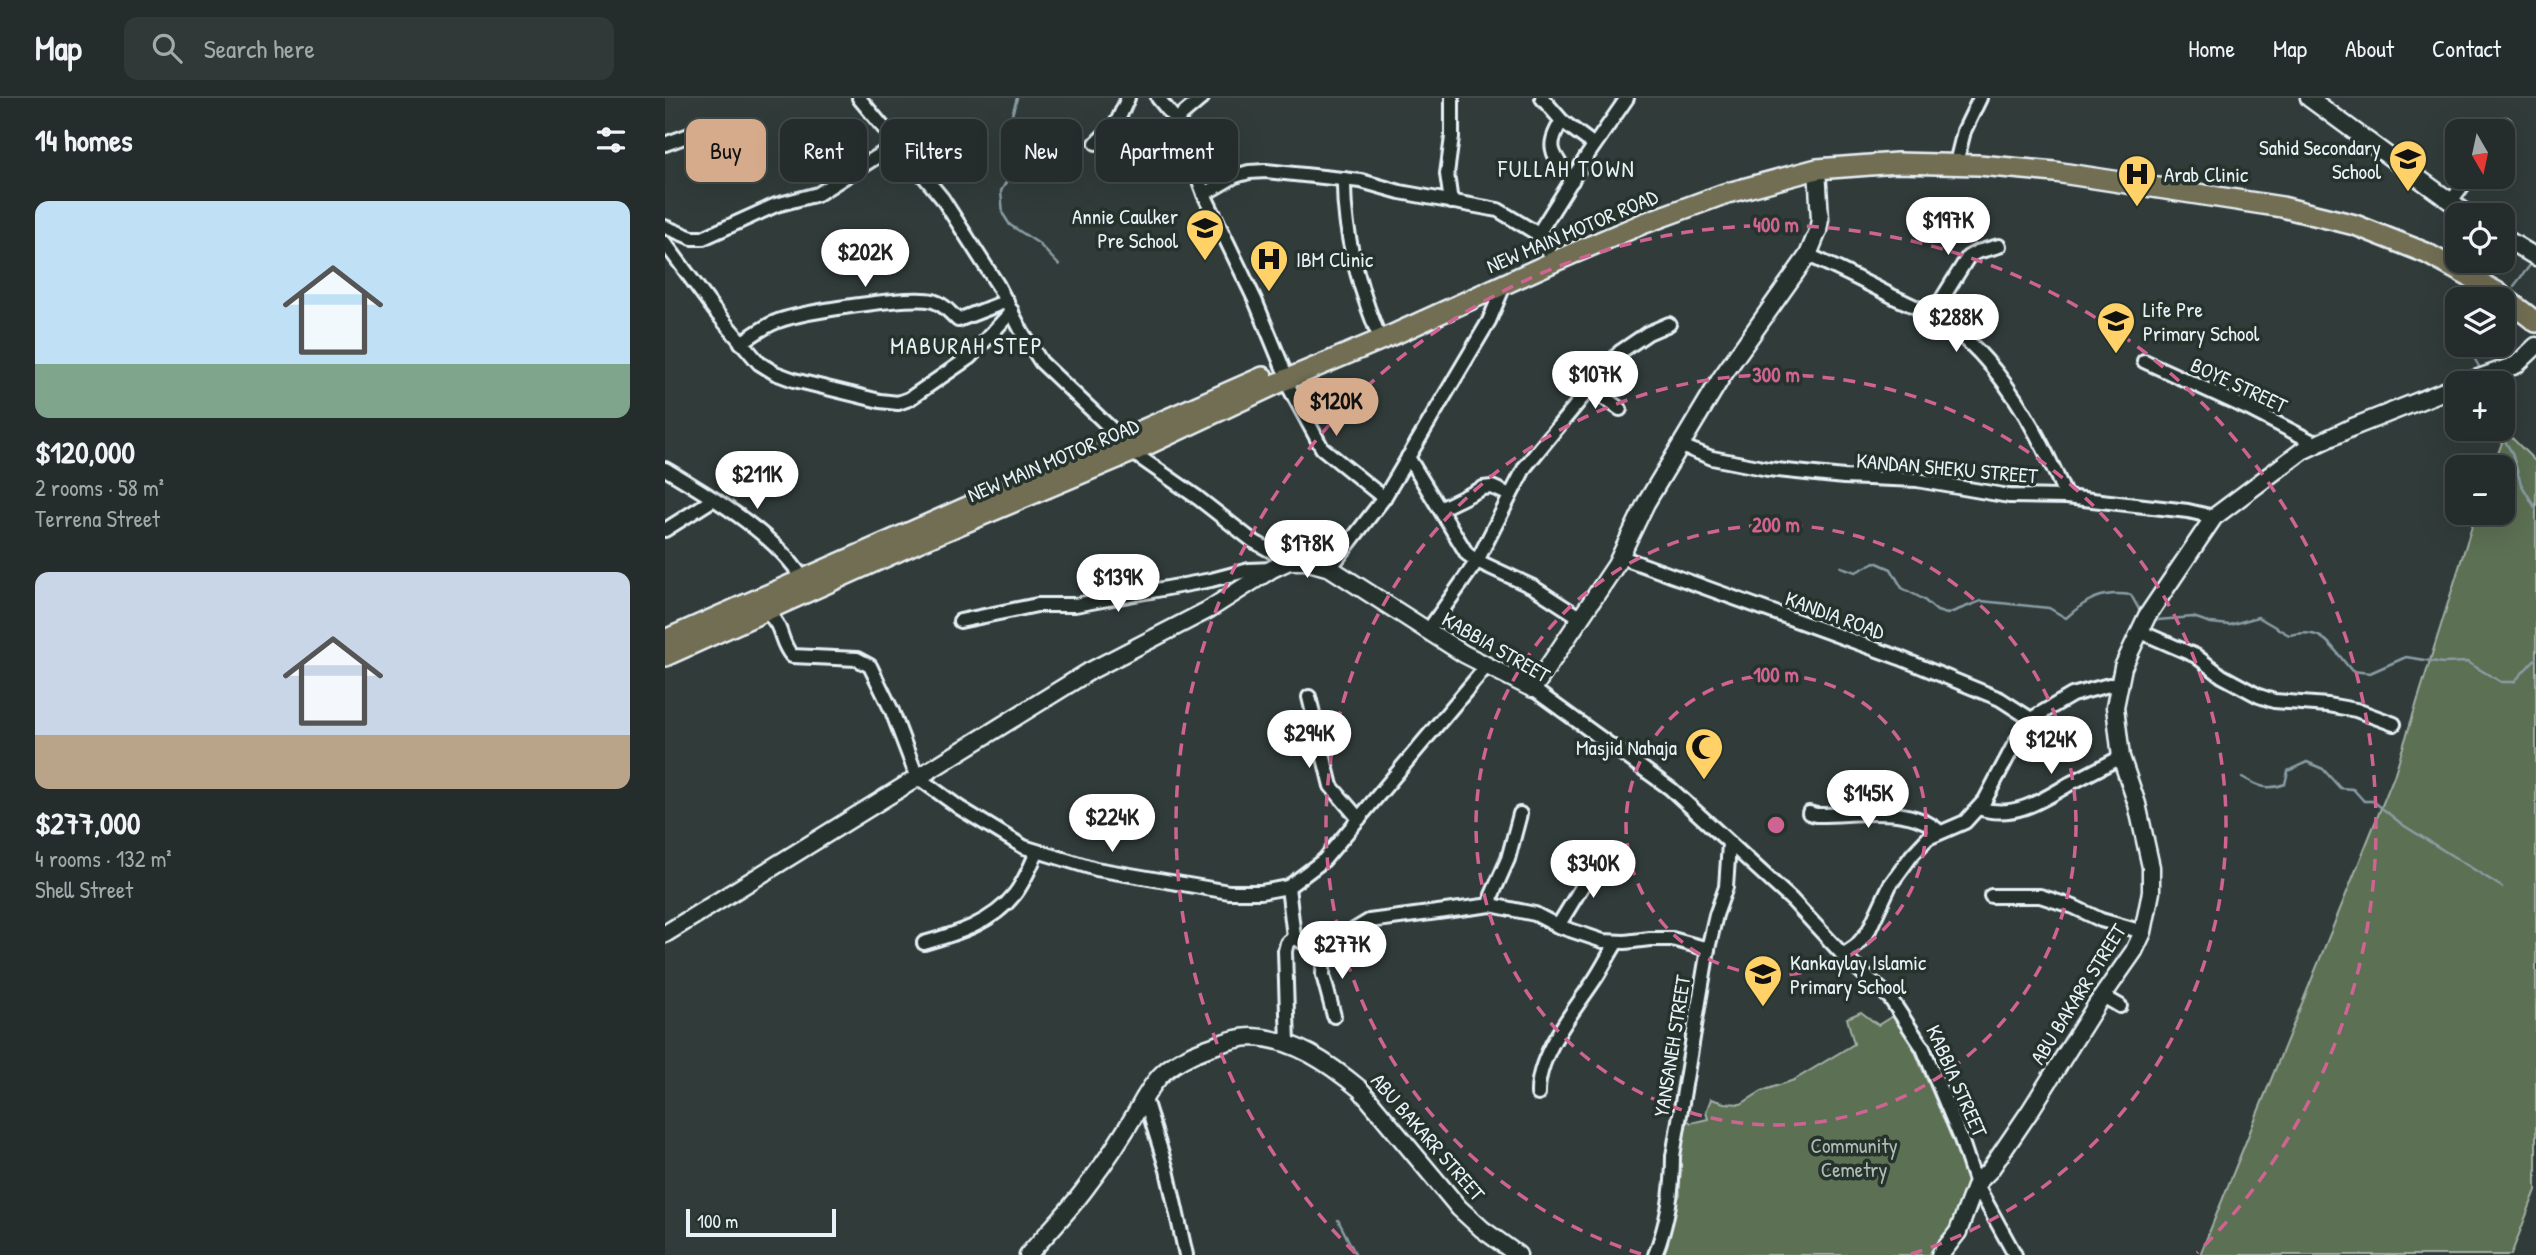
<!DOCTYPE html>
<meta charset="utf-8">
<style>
:root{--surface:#252d2c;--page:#313938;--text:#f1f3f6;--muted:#a3a8a9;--line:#424948;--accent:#d6ab8b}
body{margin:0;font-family:"Patrick Hand",sans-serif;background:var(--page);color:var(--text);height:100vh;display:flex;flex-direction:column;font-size:26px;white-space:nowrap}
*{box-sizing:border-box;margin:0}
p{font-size:23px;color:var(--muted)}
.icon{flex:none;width:38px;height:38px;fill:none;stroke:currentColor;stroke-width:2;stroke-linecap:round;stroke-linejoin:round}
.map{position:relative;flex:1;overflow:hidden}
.side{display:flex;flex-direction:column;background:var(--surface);width:665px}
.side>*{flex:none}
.hud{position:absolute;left:21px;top:21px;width:665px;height:63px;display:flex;gap:14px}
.needle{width:46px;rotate:171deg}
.buttons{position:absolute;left:1780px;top:21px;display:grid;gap:14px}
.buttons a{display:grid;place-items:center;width:70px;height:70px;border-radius:14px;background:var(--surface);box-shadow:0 7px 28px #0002,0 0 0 2px var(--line);font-size:35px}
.scale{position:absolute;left:21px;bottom:18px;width:150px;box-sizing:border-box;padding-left:7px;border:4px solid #e8f1f8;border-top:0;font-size:19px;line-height:24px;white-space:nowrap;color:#e8f1f8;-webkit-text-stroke:5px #26332d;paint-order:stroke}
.price{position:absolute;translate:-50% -60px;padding:0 16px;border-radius:24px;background:#fff;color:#222;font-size:23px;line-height:46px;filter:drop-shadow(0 2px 4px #0008)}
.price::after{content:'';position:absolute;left:50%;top:42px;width:21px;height:16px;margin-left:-10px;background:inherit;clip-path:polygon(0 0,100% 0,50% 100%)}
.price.selected{background:var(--accent);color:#111}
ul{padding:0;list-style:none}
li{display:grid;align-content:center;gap:14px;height:371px;padding:0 35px}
li span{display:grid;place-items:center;height:217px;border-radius:14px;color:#555}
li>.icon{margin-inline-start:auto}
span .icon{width:126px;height:126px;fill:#fffc;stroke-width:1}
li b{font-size:30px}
h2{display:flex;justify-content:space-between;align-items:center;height:84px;padding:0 35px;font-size:30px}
.pill{padding:0 24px;border-radius:14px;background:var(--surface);box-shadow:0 7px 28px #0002,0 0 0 2px var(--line);font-size:24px;line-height:63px}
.pill.selected{background:var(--accent);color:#111}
header{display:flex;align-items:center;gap:42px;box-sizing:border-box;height:98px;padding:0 35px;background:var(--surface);border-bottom:2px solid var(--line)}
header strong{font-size:33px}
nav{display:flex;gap:38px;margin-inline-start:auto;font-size:24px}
.search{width:490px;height:63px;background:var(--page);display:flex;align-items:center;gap:18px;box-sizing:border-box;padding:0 24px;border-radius:14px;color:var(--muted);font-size:26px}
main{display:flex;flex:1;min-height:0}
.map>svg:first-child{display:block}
.green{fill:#5c7053;stroke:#a2b0a6;stroke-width:2}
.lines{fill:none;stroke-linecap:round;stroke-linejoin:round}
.stream{stroke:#8a9da6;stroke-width:2.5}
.minor-casing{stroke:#e8f1f8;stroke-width:18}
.tertiary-casing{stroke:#e8f1f8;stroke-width:21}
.trunk-casing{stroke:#e8f1f8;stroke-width:24}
.minor{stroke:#26332d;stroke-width:12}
.tertiary{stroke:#26332d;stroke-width:16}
.trunk{stroke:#726e52;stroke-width:19}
.ring{fill:none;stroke:#cf6492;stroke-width:3.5;stroke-dasharray:12 9}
.labels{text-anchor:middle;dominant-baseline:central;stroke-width:7;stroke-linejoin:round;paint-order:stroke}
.poi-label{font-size:21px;fill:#e8f1f8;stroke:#26332d;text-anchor:start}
.street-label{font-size:21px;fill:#e8f1f8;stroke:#26332d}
.park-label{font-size:21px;fill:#b0bdb6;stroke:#26332d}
.neighbourhood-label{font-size:23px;letter-spacing:2px;fill:#e8f1f8;stroke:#26332d}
.centre{fill:#cf6492;stroke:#26332d;stroke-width:3.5}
.ring-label{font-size:21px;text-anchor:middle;font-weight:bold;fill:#cf6492;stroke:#26332d;stroke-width:7;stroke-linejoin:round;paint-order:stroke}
</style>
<header>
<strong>Map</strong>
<div class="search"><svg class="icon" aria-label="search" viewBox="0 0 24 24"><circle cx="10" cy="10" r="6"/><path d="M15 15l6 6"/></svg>Search here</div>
<nav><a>Home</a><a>Map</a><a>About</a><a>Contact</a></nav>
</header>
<main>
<section class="side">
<h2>14 homes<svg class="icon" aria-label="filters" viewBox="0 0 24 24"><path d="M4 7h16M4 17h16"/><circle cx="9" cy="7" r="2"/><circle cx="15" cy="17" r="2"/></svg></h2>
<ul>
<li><span style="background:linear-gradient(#bfe0f5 75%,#7fa58c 0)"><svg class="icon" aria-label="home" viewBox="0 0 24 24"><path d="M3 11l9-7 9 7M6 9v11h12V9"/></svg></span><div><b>$120,000</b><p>2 rooms · 58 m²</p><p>Terrena Street</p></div></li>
<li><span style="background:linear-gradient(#c9d6e8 75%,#b9a48a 0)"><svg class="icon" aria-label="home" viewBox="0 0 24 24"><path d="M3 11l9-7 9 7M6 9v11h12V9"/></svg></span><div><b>$277,000</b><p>4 rooms · 132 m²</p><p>Shell Street</p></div></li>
</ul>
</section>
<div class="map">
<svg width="1871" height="1157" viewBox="0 0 1871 1157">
<rect width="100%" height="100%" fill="#313c3a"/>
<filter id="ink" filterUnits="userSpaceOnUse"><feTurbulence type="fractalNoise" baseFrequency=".0143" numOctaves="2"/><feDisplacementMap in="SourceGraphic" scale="14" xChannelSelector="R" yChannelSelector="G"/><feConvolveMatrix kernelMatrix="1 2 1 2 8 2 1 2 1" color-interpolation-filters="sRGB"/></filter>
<g filter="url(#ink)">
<!-- green -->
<g class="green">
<path d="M1841 334 1871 364V1092L1846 1157H1535L1729 678 1811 415H1838V369H1828Z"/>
<path d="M1196 914 1213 927 1229 917 1245 942 1308 1090 1299 1112 1266 1157H994L1004 1121 1015 1096 1012 1056 1017 1017 1026 1025 1043 1021 1041 1014 1046 1001 1059 1005 1076 1006 1097 993 1129 982 1189 946 1182 920Z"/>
</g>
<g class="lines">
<!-- stream -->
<g class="stream">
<path d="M352 0 346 20 347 74 336 93 338 116 345 127 373 145 394 167"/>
<path d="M1849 188 1866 166"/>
<path d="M1810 247 1808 258 1816 272"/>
<path d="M1833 331 1847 355 1856 386 1871 411"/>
<path d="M1176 469 1191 474 1210 464 1226 471 1237 490 1258 501 1272 513 1282 516 1316 503 1384 510 1401 520C1422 501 1436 493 1466 497L1477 517"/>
<path d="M1486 520 1493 522 1528 519 1546 525 1565 527 1593 519 1624 537C1661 529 1665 548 1687 573L1705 575 1741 559 1778 565 1802 564 1836 584H1849L1871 560"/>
<path d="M1577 679C1593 688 1602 693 1620 686L1623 673 1642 664 1658 671 1675 690 1688 691 1699 703H1708L1738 727 1837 789"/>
<path d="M673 1122 691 1157"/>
</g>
<defs>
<g id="minor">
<path d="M194 0 277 100 332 186 357 234 376 264 456 340"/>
<path d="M493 0 511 22 539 96 590 202 618 270"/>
<path d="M877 0 897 23 929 47"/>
<path d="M511 22 537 0"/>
<path d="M897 23C878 52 890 57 907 83"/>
<path d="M1837 33 1840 27"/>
<path d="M431 45 452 24 463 0"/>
<path d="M0 46 38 32"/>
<path d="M1293 57 1299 33 1315 0"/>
<path d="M679 81C678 132 692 183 711 231"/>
<path d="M539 96 570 78 584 74 601 73 696 83 735 94 833 112 873 136 884 154"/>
<path d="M1786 103 1804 79"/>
<path d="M786 104 782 76 787 39V0"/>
<path d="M0 129 27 140H38L111 107 153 96 232 46"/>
<path d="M873 136 922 58 962 0"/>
<path d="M0 145 50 213 94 265 110 275 129 282 215 303 233 305 244 301 305 259 347 213"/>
<path d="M1143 157C1172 170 1200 184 1229 199 1250 209 1271 217 1290 232 1341 273 1376 339 1401 399"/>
<path d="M1267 217 1303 159 1312 154 1334 148"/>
<path d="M76 245C88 237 99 228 113 223 137 214 245 197 268 203 279 206 285 215 293 222L342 203"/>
<path d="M1479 263 1584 311 1652 346"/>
<path d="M620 282 657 350 719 400"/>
<path d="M924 289 955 311"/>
<path d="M1014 347 1047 360 1103 371 1179 379 1252 382 1344 398 1401 399 1523 413 1549 419"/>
<path d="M467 354 533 400 588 443 624 463"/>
<path d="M743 359 802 456 812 463 868 489 916 520"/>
<path d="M0 371C47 399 116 439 142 488"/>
<path d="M775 411 818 390 827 389 845 397"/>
<path d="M0 432 49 401"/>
<path d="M956 459 1235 560 1335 601 1366 621"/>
<path d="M665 470 719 400 824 223 840 185"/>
<path d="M101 514C120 529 113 542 127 558L192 561 205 568 227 613 252 679 295 710 359 749 431 771 564 794H596L623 789 659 762 821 569"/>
<path d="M295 523 372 507H410L546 482 584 472 607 471"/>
<path d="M762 534 812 463 860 369 882 342 955 254 983 235 1004 226"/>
<path d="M1476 534 1531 558 1557 578 1594 598 1609 603 1663 607 1691 612 1729 626"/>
<path d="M868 591 1006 691 1127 802 1178 857 1225 900 1258 950 1296 1041 1311 1086 1350 1157"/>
<path d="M644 599 666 688 694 721"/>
<path d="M1314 710C1348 722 1378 702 1406 685 1423 676 1439 668 1456 659"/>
<path d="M1144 715 1151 717C1189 718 1244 705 1275 734"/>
<path d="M623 789 629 839 641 846 659 850 704 823 826 807 870 816 893 828 938 843 960 844 985 841H1007L1043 851"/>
<path d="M1326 798H1375L1409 809 1436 822 1478 834"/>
<path d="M826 807 827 797 843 761 855 716"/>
<path d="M893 828 935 759"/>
<path d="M259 845C291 836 327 825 349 797 359 785 365 769 372 754"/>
<path d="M659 850 658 877 669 918"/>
<path d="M1178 857 1191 848 1203 834 1225 787 1247 757 1263 740 1300 724 1320 702 1348 649 1366 621 1407 597 1444 587 1454 588"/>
<path d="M1438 898 1455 908"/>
<path d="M623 946 620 853 622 845 629 839"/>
<path d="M873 996C872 956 909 913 930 881 938 869 944 856 952 844"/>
<path d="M479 998 502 1072 521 1157"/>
<path d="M990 1157C1003 1124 1008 1093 1008 1058L1043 851 1051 817 1061 789 1064 746"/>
</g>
<g id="tertiary">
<path d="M1644 0 1804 117"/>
<path d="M1838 139 1871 159"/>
<path d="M1799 285 1851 267 1871 248"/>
<path d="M0 836 425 573 543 512 607 471 624 463H640L665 470 799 556 868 591 951 467 981 405 1056 280 1143 157 1153 133 1155 121 1152 71"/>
<path d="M363 1157C384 1133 407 1110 425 1084 442 1062 458 1037 472 1013 479 1000 485 989 495 978 506 966 526 956 540 951 555 946 571 939 587 939 628 940 665 966 695 991L794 1110 817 1131 853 1157"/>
<path d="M1275 1157 1293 1134 1311 1086 1325 1072 1365 1013 1432 906 1469 853 1478 834 1486 794V769L1472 706 1456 659 1450 609 1458 569 1482 518 1549 419 1637 353 1688 329 1792 288"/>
</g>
<g id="trunk">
<path d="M0 542 598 279"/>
<path d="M0 558 251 445 467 354 620 282 732 235 888 164 977 126 1059 96 1152 71 1232 65 1314 67 1390 74 1617 109 1690 127 1761 155 1832 194 1871 224"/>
</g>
</defs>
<!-- minor casing -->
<use href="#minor" class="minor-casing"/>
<!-- tertiary casing -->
<use href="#tertiary" class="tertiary-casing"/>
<!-- trunk casing -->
<use href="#trunk" class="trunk-casing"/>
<!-- minor -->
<use href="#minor" class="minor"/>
<!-- tertiary -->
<use href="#tertiary" class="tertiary"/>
<!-- trunk -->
<use href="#trunk" class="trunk"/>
</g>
</g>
<!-- distance rings -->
<g class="ring">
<circle cx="1111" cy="727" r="150"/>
<circle cx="1111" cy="727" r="300"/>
<path d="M976 1156A450 450 0 1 1 1246 1156"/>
<path d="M690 1155A600 600 0 1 1 1532 1155"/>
</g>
<!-- icons -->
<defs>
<symbol id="school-pin" viewBox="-11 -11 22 30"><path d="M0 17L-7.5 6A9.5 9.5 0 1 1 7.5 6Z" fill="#ffd166" stroke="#26332d"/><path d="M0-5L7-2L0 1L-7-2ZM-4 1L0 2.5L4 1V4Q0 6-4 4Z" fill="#111"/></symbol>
<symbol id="hospital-pin" viewBox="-11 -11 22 30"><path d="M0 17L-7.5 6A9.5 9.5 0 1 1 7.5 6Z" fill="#ffd166" stroke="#26332d"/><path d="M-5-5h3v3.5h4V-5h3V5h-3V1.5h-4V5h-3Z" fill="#111"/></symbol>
<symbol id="mosque-pin" viewBox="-11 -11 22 30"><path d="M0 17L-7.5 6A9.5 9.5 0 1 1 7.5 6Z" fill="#ffd166" stroke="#26332d"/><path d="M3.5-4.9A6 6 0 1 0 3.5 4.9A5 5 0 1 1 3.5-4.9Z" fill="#111"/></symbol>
</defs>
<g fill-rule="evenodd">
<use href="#school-pin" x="1721" y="39" width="44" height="60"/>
<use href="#hospital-pin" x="1450" y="54" width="44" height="60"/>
<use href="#school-pin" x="518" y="108" width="44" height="60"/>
<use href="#hospital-pin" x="582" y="139" width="44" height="60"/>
<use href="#school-pin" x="1429" y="201" width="44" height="60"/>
<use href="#mosque-pin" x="1017" y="627" width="44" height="60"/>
<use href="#school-pin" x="1076" y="854" width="44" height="60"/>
</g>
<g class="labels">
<!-- poi labels -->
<g class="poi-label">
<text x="1716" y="49" text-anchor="end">Sahid Secondary<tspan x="1716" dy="24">School</tspan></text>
<text x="1499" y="76">Arab Clinic</text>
<text x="513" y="118" text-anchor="end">Annie Caulker<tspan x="513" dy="24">Pre School</tspan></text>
<text x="631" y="161">IBM Clinic</text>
<text x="1478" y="211">Life Pre<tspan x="1478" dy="24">Primary School</tspan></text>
<text x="1012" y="649" text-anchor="end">Masjid Nahaja</text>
<text x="1125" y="864">Kankaylay Islamic<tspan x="1125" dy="24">Primary School</tspan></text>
</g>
<!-- street labels -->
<g class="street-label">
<text transform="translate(907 133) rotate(-23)">NEW MAIN MOTOR ROAD</text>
<text transform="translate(1574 287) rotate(25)">BOYE STREET</text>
<text transform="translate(388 362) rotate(-23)">NEW MAIN MOTOR ROAD</text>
<text transform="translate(1282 370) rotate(5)">KANDAN SHEKU STREET</text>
<text transform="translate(1170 517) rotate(20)">KANDIA ROAD</text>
<text transform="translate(831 549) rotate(30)">KABBIA STREET</text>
<text transform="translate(1413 896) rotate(-58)">ABU BAKARR STREET</text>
<text transform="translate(1007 948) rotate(-81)">YANSANEH STREET</text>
<text transform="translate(1292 983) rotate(66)">KABBIA STREET</text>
<text transform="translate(763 1039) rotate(49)">ABU BAKARR STREET</text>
</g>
<!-- park labels -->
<g class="park-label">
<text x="1189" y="1047">Community<tspan x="1189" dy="24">Cemetry</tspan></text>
</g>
<!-- neighbourhood labels -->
<g class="neighbourhood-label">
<text x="902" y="70">FULLAH TOWN</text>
<text x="302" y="247">MABURAH STEP</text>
</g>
</g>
<circle cx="1111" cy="727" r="10" class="centre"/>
<g class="ring-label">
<text x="1111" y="134">400 m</text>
<text x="1111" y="284">300 m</text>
<text x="1111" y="434">200 m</text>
<text x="1111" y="584">100 m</text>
</g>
</svg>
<div class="buttons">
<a><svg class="needle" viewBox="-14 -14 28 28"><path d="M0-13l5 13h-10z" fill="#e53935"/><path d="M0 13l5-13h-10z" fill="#a3a8a9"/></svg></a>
<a><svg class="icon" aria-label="locate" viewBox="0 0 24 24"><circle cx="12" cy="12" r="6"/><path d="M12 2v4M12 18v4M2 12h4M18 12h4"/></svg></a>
<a><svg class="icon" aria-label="layers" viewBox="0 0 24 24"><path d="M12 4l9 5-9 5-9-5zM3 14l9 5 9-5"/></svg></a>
<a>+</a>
<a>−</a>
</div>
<div class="scale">100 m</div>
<b class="price" style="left:1283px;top:159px">$197K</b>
<b class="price" style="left:200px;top:191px">$202K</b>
<b class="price" style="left:1291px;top:256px">$288K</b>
<b class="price" style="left:930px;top:313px">$107K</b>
<b class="price selected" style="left:671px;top:340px">$120K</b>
<b class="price" style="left:92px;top:413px">$211K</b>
<b class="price" style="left:642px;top:482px">$178K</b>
<b class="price" style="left:453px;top:516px">$139K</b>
<b class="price" style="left:644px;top:672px">$294K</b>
<b class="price" style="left:1386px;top:678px">$124K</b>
<b class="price" style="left:1203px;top:732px">$145K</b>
<b class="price" style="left:447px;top:756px">$224K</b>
<b class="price" style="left:928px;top:802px">$340K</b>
<b class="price" style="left:677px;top:883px">$277K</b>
<div class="hud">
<a class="pill selected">Buy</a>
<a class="pill">Rent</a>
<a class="pill">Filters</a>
<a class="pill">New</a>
<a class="pill">Apartment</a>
</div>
</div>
</main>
